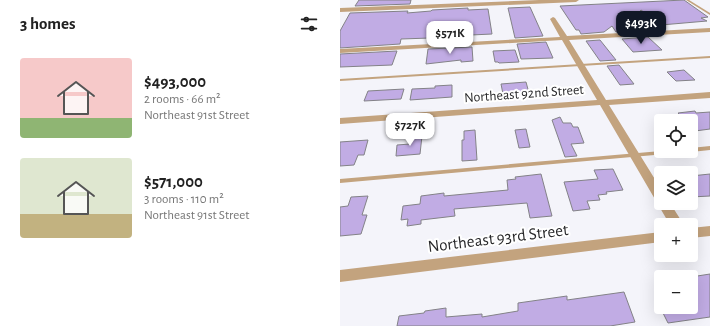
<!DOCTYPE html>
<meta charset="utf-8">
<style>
:root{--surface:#fff;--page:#f6f6f6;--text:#222;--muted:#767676;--accent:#111827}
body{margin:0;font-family:"Alegreya Sans",sans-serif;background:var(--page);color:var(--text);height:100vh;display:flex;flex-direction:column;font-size:15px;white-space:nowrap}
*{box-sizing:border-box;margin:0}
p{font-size:13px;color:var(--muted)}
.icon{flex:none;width:22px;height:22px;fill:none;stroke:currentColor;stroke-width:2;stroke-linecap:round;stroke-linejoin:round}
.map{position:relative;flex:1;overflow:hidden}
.details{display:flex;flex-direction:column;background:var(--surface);width:340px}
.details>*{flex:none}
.fabs{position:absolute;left:314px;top:114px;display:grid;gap:8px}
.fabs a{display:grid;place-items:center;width:44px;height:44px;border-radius:4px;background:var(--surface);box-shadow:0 4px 16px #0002;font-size:20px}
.price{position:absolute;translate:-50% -34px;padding:0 9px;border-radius:8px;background:#fff;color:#222;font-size:13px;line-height:26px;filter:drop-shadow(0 1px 2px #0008)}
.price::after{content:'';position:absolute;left:50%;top:24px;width:12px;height:9px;margin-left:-6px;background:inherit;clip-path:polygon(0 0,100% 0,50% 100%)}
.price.on{background:var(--accent);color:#fff}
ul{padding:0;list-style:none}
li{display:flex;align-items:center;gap:12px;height:100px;padding:0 20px}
li span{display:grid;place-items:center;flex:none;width:112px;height:80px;border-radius:4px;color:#555}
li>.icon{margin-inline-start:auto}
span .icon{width:48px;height:48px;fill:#fffc;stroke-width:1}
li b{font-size:17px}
h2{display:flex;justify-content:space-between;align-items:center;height:48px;padding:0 20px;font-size:17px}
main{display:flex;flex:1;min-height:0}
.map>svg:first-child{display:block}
.building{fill:#c1ace4;stroke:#838287}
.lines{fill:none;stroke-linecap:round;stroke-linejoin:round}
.service{fill:#c3a37e;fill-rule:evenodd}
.minor{fill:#c3a37e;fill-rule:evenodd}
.labels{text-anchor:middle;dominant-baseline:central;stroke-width:4;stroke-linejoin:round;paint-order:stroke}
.street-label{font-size:14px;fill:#28282a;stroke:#fff}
.near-street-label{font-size:17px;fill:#28282a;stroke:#fff}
</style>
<main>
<section class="details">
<h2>3 homes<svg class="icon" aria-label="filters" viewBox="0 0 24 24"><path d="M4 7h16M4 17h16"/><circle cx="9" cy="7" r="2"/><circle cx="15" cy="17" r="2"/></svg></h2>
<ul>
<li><span style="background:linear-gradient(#f6c9c9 75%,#8fb573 0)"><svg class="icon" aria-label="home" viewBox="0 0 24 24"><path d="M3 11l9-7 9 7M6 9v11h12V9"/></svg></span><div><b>$493,000</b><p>2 rooms · 66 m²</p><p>Northeast 91st Street</p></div></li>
<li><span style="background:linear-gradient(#dfe7d0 70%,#c2b280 0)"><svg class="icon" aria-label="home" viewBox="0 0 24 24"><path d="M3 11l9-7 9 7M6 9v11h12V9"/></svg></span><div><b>$571,000</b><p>3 rooms · 110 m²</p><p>Northeast 91st Street</p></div></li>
</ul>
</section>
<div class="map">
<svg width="370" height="326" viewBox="0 0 370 326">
<rect width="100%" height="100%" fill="#f4f4fa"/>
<!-- building -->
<g class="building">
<path d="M19 0H71L70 4 15 6Z"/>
<path d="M344 0 368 17 361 18 367 21 321 25 301 10 291 21 301 30 276 32 272 26 264 32 241 34 239 30H236L220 6Z"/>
<path d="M190 7 203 36 175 38 168 8Z"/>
<path d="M128 8V10L148 9 152 34 131 35V40L89 43 90 38 61 39 60 44 0 48V31L10 13 68 11 67 13 91 11 92 10Z"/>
<path d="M308 37 322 50 293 52 282 39Z"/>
<path d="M260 40 276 60 260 61 246 41Z"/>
<path d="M206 42 213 58 181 59 177 44Z"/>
<path d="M132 47 133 61 121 62V60L86 64 88 49Z"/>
<path d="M175 50 179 62 159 63 158 62H155L153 51Z"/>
<path d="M57 51 52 65 0 67V54Z"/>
<path d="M279 65 294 84 280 85 267 66Z"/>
<path d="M344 70 355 80 336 81 327 72Z"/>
<path d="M186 82 189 93 163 94 161 84Z"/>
<path d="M112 85V97L70 100 72 89 95 88V86Z"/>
<path d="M64 89 61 99 24 101 28 91Z"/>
<path d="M355 111 356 113 370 112V129L355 131 351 126V121H346L338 113Z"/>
<path d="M220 117 223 123H231L233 127H238L244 143 231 144 237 156 225 157 212 120Z"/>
<path d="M186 129 190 147 179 148 175 130Z"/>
<path d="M135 130 137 160 122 161V140H124V131Z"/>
<path d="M82 136 80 154 56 156 57 145 70 144 71 137Z"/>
<path d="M28 140 24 155H18L14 165 0 166V142Z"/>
<path d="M273 169 283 190 266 192 267 194 258 195 260 200 247 201 250 209 233 211 224 182 258 179 254 170Z"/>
<path d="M201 174 212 216 190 218 187 203 114 209 115 216 81 220V224L67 226 68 219 61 220 63 206 80 204 81 196 104 193V196L168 190 167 180 176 179 175 177Z"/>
<path d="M370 174V196L351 197V176Z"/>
<path d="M28 196 22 215H27L21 234 0 236V207L8 206 11 197Z"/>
<path d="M370 274V317L328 323 320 307H351V277Z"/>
<path d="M284 292 295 322 270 326H57L59 316 84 313 85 311 106 308V317L142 314V317L178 311V303L227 296V300Z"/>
</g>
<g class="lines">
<!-- service -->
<g class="service">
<path d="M346 0H349L370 13V15Z"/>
<path d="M370 56V58L0 81V79Z"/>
<path d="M370 146V150L351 152 349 151H351V148Z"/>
<path d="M321 151H340L337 153 0 183V179Z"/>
</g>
<!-- minor -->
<g class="minor">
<path d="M199 0H239L236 2 0 12V8Z"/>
<path d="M213 17 215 18 227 36 370 28V32L229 40 266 100 370 92V98L269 105 321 189V203H330L344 225H330L260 105 0 124V118L257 100 222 40 0 53V49L220 37 210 19Z"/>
<path d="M370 226V236L351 238V228Z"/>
<path d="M321 232V242L0 282V270Z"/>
</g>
</g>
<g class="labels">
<!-- street labels -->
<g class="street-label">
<text transform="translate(184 94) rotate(-4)">Northeast 92nd Street</text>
</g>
<!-- near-street labels -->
<g class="near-street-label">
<text transform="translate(158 238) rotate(-7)">Northeast 93rd Street</text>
</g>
</g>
</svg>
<div class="fabs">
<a><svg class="icon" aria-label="locate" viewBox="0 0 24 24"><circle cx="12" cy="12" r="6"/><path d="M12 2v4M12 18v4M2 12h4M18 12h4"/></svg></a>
<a><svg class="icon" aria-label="layers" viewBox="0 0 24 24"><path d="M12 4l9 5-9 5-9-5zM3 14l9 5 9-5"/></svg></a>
<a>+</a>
<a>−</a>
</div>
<b class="price on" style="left:301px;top:45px">$493K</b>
<b class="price" style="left:110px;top:55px">$571K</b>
<b class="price" style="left:70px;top:147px">$727K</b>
</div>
</main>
